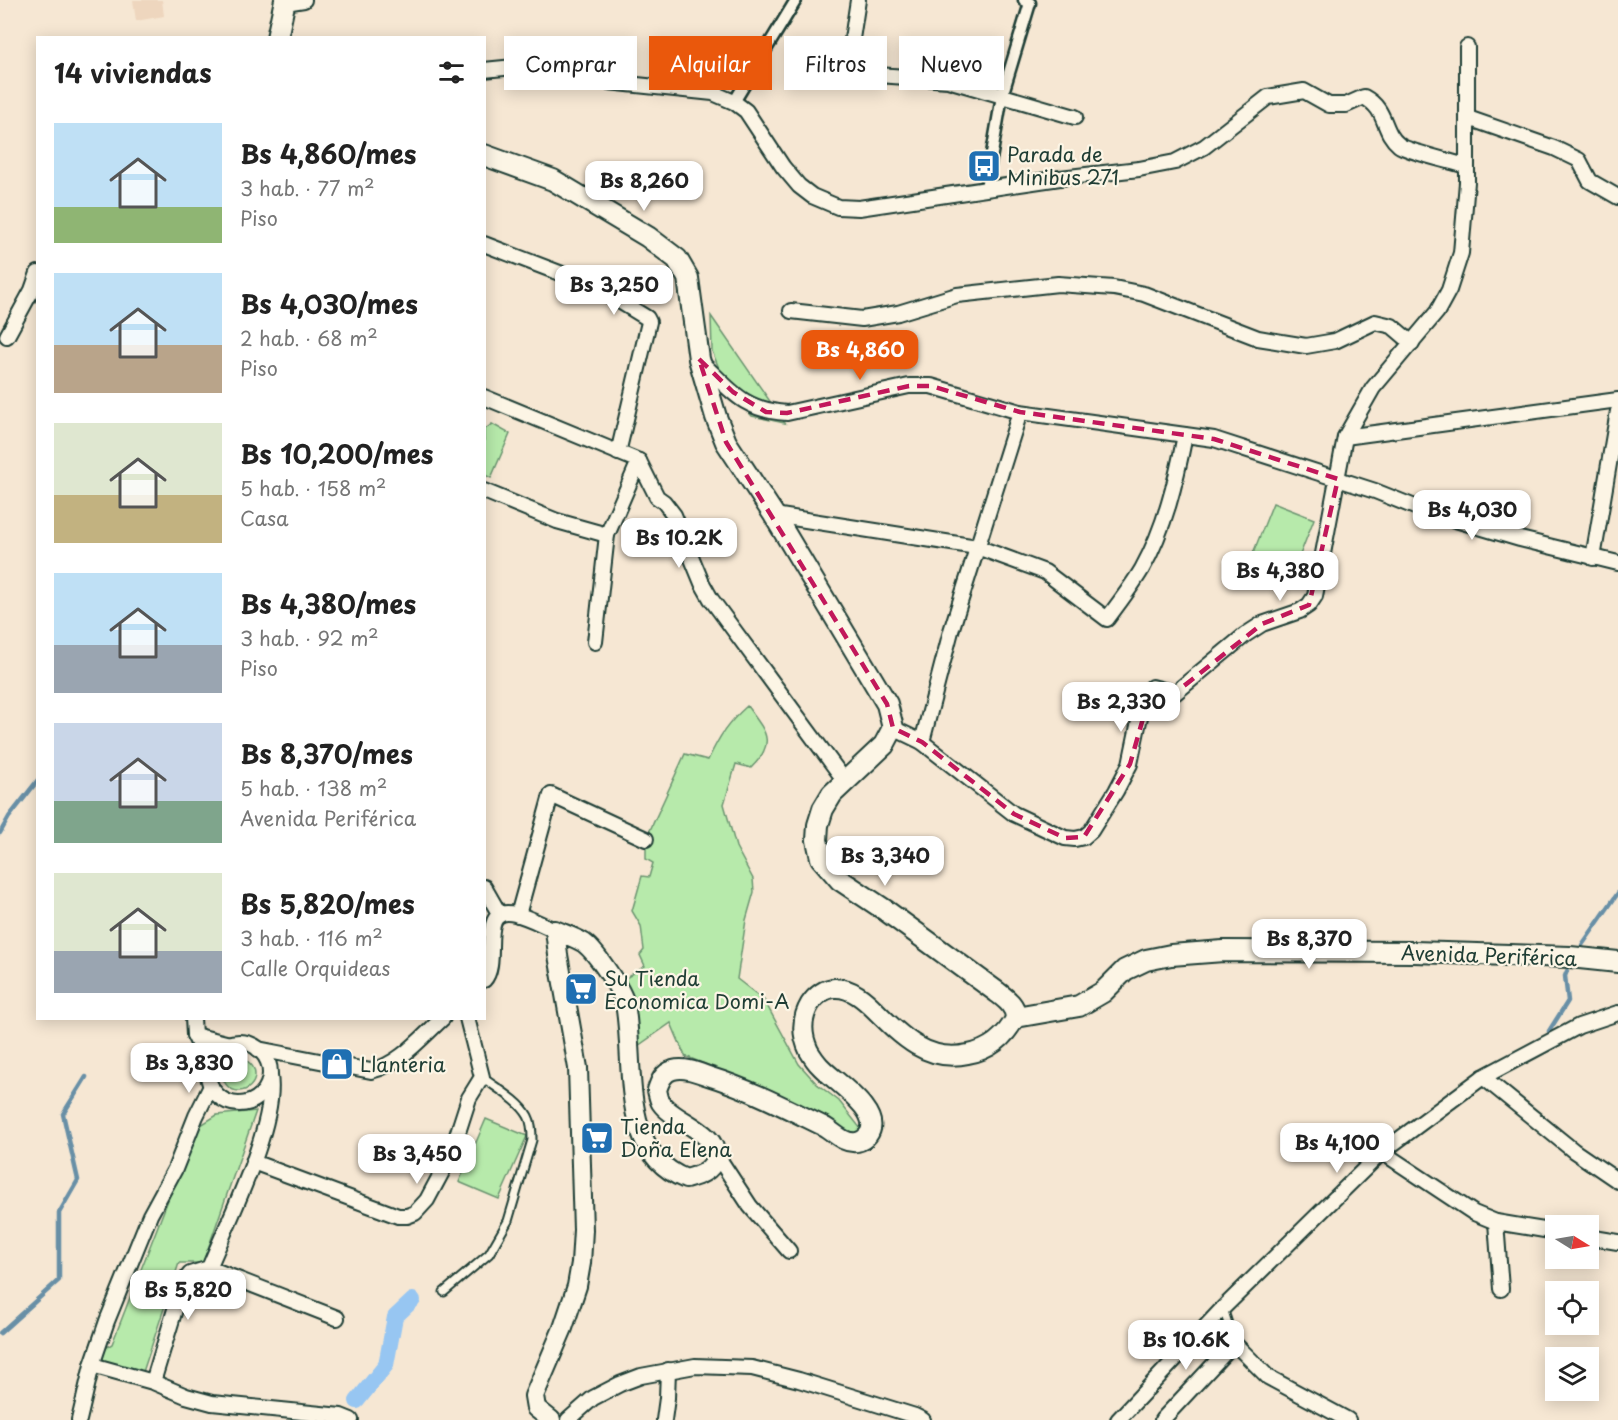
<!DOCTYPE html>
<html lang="es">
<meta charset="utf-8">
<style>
:root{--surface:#fff;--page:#f2f2f2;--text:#222;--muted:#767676;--accent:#ea580c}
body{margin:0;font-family:"Playpen Sans",sans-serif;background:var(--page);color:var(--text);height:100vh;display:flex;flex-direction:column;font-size:22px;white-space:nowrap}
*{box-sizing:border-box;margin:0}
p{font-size:20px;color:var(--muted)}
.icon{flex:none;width:33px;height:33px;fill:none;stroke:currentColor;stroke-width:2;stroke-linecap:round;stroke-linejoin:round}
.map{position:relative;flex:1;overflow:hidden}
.details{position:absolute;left:36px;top:36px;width:450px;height:984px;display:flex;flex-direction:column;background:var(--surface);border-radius:0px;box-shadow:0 3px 15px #0003}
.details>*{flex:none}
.top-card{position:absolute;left:504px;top:36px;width:570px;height:54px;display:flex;gap:12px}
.needle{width:39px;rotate:101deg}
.buttons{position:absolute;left:1545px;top:1215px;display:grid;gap:12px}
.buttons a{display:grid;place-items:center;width:54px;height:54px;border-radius:0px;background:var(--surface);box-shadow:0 3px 15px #0003;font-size:30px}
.price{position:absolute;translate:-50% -51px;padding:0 14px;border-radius:12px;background:#fff;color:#222;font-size:20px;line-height:39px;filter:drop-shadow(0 2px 3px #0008)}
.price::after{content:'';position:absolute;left:50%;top:36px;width:18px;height:14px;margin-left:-9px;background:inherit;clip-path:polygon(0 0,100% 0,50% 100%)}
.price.on{background:var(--accent);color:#fff}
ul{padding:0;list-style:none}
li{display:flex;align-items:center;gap:18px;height:150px;padding:0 18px}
li span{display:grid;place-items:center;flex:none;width:168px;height:120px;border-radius:0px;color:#555}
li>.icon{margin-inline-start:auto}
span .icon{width:72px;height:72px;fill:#fffc;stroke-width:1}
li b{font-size:26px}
h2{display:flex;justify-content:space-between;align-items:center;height:72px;padding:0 18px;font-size:26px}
.tag{padding:0 21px;border-radius:0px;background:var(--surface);box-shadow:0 3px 15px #0003;font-size:21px;line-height:54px}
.tag.on{background:var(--accent);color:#fff}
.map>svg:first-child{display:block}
.built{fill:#eed6be}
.green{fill:#b7eaab;stroke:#6b9470;stroke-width:1.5}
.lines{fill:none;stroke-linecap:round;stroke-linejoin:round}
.stream{stroke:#678fa6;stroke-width:4.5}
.canal{stroke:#97c6f2;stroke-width:16}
.service-casing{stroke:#1f3d34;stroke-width:11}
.pedestrian-casing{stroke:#1f3d34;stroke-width:15}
.minor-casing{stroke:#1f3d34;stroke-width:18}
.tertiary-casing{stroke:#1f3d34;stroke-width:22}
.secondary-casing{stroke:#1f3d34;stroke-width:24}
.service{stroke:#fcf5e5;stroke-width:7}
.pedestrian{stroke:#fcf5e5;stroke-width:10}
.minor{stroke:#fcf5e5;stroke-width:14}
.tertiary{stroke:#fcf5e5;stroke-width:18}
.secondary{stroke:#fcf5e5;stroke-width:20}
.marked{fill:none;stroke:#c2185b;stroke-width:4.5;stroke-dasharray:12 8;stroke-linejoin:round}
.labels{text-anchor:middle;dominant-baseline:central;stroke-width:4.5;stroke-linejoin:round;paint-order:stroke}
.poi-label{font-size:20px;fill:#1f3d34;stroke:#fcf5e5;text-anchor:start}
.street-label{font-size:20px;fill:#1f3d34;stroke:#fcf5e5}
</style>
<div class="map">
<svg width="1618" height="1420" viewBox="0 0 1618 1420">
<rect width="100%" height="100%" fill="#f6e7d3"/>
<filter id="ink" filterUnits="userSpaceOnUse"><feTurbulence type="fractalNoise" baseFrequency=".0167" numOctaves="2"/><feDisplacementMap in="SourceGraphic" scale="12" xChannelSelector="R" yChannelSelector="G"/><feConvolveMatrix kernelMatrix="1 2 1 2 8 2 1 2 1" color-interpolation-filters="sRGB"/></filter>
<g filter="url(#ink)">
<!-- built -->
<path class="built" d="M133 0H162L164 16 136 21Z"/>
<!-- green -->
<g class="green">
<path d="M711 316 785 423 752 416 727 388 712 351Z"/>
<path d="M492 424 510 434 491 478 485 475 484 430Z"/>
<path d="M1273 503 1314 519 1289 583 1248 566Z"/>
<path d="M747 706C766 732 777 742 751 768L736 764 724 804 736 847 753 879 754 892 746 920 737 979 764 1000 799 1064 817 1084 839 1101 861 1129 858 1135H851C797 1106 743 1079 685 1056L671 1023 635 1048 621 981 645 966 640 955 644 950 641 926 632 911 642 876 649 877 653 863 646 859V839L685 754 708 760C720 735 727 724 747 706Z"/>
<circle cx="239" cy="1075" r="16"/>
<path d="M256 1111 203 1263H179L140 1381 99 1359 101 1351 112 1344 196 1128 217 1115Z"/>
<path d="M486 1119 527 1136 499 1199 459 1182Z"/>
</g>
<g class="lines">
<!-- stream -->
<g class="stream">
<path d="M0 833 9 817 38 780"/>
<path d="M1582 945 1618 893"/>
<path d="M1549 1031 1568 1001 1565 976 1567 971"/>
<path d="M0 1333 59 1280V1213L78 1180 63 1114 86 1077"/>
</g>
<!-- canal -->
<path class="canal" d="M357 1401 386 1365 395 1317 413 1300"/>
<defs>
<g id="service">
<path d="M444 1292 489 1254 508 1221 532 1140C532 1132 532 1123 528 1116 519 1100 496 1088 482 1077"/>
<path d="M1223 1308 1234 1343"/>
</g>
<g id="pedestrian">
<path d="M734 102 796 0"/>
<path d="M986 188 1002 96 1030 3 1024 0"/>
</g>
<g id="minor">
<path d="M858 0 850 52C855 65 866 70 878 75L948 80 1075 117"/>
<path d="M285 3 304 0"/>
<path d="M484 70 514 67 599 81 713 93 734 102 746 111 783 167 799 186 812 196 838 207 859 208 1060 178 1139 169 1175 162 1204 147 1268 97 1304 91 1329 105H1346L1364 97C1388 110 1381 130 1399 145 1406 151 1454 162 1466 166"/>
<path d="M1468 118 1554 148 1579 160 1590 181 1618 197"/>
<path d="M484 244 570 277 621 302 647 318 649 322 618 453"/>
<path d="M791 311 862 319 898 313 957 295 1058 284 1114 288 1144 294 1258 338 1306 346 1335 341 1375 322 1392 326 1412 343"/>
<path d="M7 336 32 290 38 273"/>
<path d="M700 361C731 390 742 410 787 413L909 386H931L1020 412 1214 439 1375 491 1425 511 1520 539 1618 563"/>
<path d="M484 397 639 461 657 497 664 502 674 515 702 583 711 599 845 781"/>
<path d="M1345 437 1618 400"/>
<path d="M484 491 557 521 607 535"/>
<path d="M774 515 977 547 1045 572 1107 619C1119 603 1132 586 1142 569 1165 528 1176 481 1185 435"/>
<path d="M1593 558 1618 411"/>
<path d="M595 642 607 535 639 461"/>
<path d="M893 728 922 742 1014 814 1065 838 1075 839 1084 837 1091 831 1116 791 1130 764 1139 721 1144 702 1152 687 1175 693 1245 635 1262 624 1300 611 1309 605 1315 596 1345 437 1373 388 1437 312 1449 290 1461 253 1467 182V47"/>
<path d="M922 742 951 631 1020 412"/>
<path d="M484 887 500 915"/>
<path d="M518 915 551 795 646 839"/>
<path d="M484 980C501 962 476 905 515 914 529 917 542 925 555 930"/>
<path d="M193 1018 194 1035 209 1066"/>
<path d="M194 1035 230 1044"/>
<circle cx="239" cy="1073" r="31"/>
<path d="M258 1049 371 1071C399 1065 422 1037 443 1018"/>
<path d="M270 1076C278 1123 228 1221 209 1268L190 1274 183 1283 153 1382 186 1396 212 1403 341 1416 351 1420"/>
<path d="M1483 1077 1574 1151 1618 1181"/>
<path d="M1382 1152 1474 1213 1496 1222 1556 1232"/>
<path d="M716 1154 750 1206 789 1251"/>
<path d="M253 1162 398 1216H407L415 1213 427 1200 450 1157 469 1098 482 1077 467 1018"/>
<path d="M1496 1222 1501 1289"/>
<path d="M1588 1237 1618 1242"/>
<path d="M209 1268 337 1318"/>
<path d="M92 1365 153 1382"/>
<path d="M79 1420 92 1365 107 1321 150 1215 175 1169 196 1116 211 1086"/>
<path d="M568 1420 593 1398 620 1384 641 1376 695 1366 752 1368 799 1380 915 1416 923 1420"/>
<path d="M664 1420 667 1398 668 1370"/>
<path d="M1118 1420 1223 1308 1382 1152 1483 1077 1579 1026 1618 1013"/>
<path d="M1162 1420 1234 1343 1268 1377 1348 1420"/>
</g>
<path id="tertiary" d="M551 1420 536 1408 534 1396 563 1328 577 1286 581 1263 583 1230 578 1068 558 955 555 930C564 934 576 938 584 943 596 952 622 990 625 1004 636 1062 617 1152 686 1179 697 1176 712 1172 715 1158 720 1133 673 1121 661 1103 659 1100 658 1094 657 1090 660 1081 663 1073 673 1070 685 1067 697 1072 708 1076 750 1089 786 1108 825 1127 835 1133 844 1144 857 1142 862 1141 865 1139 868 1135 885 1112 832 1080 820 1066 816 1062 812 1056 809 1051 801 1034 801 1019 810 1004 815 996 826 987 836 988 852 988 865 1000 875 1010 902 1037 928 1063 968 1054 990 1050 1006 1036 1016 1017"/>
<g id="secondary">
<path d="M277 38 285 0"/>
<path d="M484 155 553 180 648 237 677 259 688 278 699 359 716 417 726 442 774 515 887 704 893 728 884 745 832 794 823 809 818 825 817 840 821 858 840 880 885 910 997 992C1006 999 1015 1005 1016 1017L1079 1006 1103 992 1125 970 1146 960 1171 955 1223 951 1414 952 1570 957 1618 962"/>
</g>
</defs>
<!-- service casing -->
<use href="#service" class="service-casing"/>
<!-- pedestrian casing -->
<use href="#pedestrian" class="pedestrian-casing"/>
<!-- minor casing -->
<use href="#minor" class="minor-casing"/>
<!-- tertiary casing -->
<use href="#tertiary" class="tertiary-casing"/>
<!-- secondary casing -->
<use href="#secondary" class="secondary-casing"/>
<!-- service -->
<use href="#service" class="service"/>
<!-- pedestrian -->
<use href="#pedestrian" class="pedestrian"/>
<!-- minor -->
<use href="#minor" class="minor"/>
<!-- tertiary -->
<use href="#tertiary" class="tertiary"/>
<!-- secondary -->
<use href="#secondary" class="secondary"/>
</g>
</g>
<!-- marked area -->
<path class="marked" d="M699 359 733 392 766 412 787 413 909 386H931L1020 412 1214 439 1338 479 1309 605 1262 624 1175 693 1152 687 1130 764 1084 837 1065 838 1014 814 922 742 893 728 887 704 726 442Z"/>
<!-- icons -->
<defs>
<symbol id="bus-square" viewBox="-11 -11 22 22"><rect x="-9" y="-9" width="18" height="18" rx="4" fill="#1f6fb2" stroke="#fcf5e5"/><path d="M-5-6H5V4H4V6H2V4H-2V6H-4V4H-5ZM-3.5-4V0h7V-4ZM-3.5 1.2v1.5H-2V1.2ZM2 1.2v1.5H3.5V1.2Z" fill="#fff"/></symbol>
<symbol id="supermarket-square" viewBox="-11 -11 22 22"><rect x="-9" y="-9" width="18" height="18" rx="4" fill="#1f6fb2" stroke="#fcf5e5"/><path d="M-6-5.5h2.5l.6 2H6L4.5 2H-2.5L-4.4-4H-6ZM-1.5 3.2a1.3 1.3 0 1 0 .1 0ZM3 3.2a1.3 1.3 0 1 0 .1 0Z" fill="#fff"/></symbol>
<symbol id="shop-square" viewBox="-11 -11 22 22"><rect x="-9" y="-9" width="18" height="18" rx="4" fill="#1f6fb2" stroke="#fcf5e5"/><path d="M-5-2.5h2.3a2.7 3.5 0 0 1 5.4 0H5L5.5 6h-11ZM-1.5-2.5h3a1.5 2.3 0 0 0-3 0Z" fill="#fff"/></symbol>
</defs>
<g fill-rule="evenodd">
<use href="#bus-square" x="965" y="147" width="38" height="38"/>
<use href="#supermarket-square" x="562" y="970" width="38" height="38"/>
<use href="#shop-square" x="318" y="1045" width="38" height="38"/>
<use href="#supermarket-square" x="578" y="1119" width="38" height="38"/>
</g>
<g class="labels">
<!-- poi labels -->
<g class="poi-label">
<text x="1007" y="154">Parada de<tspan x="1007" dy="23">Minibus 271</tspan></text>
<text x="604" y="978">Su Tienda<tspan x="604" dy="23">Economica Domi-A</tspan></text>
<text x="360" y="1064">Llanteria</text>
<text x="620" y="1126">Tienda<tspan x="620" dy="23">Doña Elena</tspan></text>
</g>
<!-- street labels -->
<g class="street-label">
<text transform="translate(1489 955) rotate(2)">Avenida Periférica</text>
</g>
</g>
</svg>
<div class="buttons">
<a><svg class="needle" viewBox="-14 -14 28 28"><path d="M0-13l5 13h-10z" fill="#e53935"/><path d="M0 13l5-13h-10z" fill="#767676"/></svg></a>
<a><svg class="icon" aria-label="locate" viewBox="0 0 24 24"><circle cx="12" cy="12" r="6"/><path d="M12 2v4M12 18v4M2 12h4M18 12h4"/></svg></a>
<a><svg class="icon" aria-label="layers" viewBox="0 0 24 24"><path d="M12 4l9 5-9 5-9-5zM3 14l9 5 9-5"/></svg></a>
</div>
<b class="price" style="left:644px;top:212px">Bs 8,260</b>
<b class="price" style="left:614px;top:316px">Bs 3,250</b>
<b class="price on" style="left:860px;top:381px">Bs 4,860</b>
<b class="price" style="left:1472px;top:541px">Bs 4,030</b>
<b class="price" style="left:679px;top:569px">Bs 10.2K</b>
<b class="price" style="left:1280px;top:602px">Bs 4,380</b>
<b class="price" style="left:1121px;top:733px">Bs 2,330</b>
<b class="price" style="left:885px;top:887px">Bs 3,340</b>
<b class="price" style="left:1309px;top:970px">Bs 8,370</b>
<b class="price" style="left:189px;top:1094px">Bs 3,830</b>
<b class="price" style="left:1337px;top:1174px">Bs 4,100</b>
<b class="price" style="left:417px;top:1185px">Bs 3,450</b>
<b class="price" style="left:188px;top:1321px">Bs 5,820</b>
<b class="price" style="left:1186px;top:1371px">Bs 10.6K</b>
<div class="top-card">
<a class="tag">Comprar</a>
<a class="tag on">Alquilar</a>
<a class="tag">Filtros</a>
<a class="tag">Nuevo</a>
</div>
<section class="details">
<h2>14 viviendas<svg class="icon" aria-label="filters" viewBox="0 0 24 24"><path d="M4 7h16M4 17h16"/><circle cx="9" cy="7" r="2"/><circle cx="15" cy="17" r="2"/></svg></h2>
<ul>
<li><span style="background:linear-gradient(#bfe0f5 70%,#8fb573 0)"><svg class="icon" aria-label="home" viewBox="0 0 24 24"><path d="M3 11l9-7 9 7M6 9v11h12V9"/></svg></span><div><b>Bs 4,860/mes</b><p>3 hab. · 77 m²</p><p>Piso</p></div></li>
<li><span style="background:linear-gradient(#bfe0f5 60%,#b9a48a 0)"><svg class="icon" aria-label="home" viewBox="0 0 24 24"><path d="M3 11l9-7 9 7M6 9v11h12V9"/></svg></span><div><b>Bs 4,030/mes</b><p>2 hab. · 68 m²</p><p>Piso</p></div></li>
<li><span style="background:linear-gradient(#dfe7d0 60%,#c2b280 0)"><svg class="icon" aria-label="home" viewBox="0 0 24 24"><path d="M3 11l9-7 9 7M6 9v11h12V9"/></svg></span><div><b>Bs 10,200/mes</b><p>5 hab. · 158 m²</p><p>Casa</p></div></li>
<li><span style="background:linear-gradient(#bfe0f5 60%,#9aa5b1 0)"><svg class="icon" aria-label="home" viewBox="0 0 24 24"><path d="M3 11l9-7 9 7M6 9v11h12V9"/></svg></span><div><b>Bs 4,380/mes</b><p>3 hab. · 92 m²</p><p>Piso</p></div></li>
<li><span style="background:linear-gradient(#c9d6e8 65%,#7fa58c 0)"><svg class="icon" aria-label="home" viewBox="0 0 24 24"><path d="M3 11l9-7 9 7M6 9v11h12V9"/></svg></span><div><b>Bs 8,370/mes</b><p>5 hab. · 138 m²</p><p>Avenida Periférica</p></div></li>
<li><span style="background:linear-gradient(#dfe7d0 65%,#9aa5b1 0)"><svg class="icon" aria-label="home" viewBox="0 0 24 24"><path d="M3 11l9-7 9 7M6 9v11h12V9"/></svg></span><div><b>Bs 5,820/mes</b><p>3 hab. · 116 m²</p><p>Calle Orquideas</p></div></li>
</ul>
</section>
</div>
